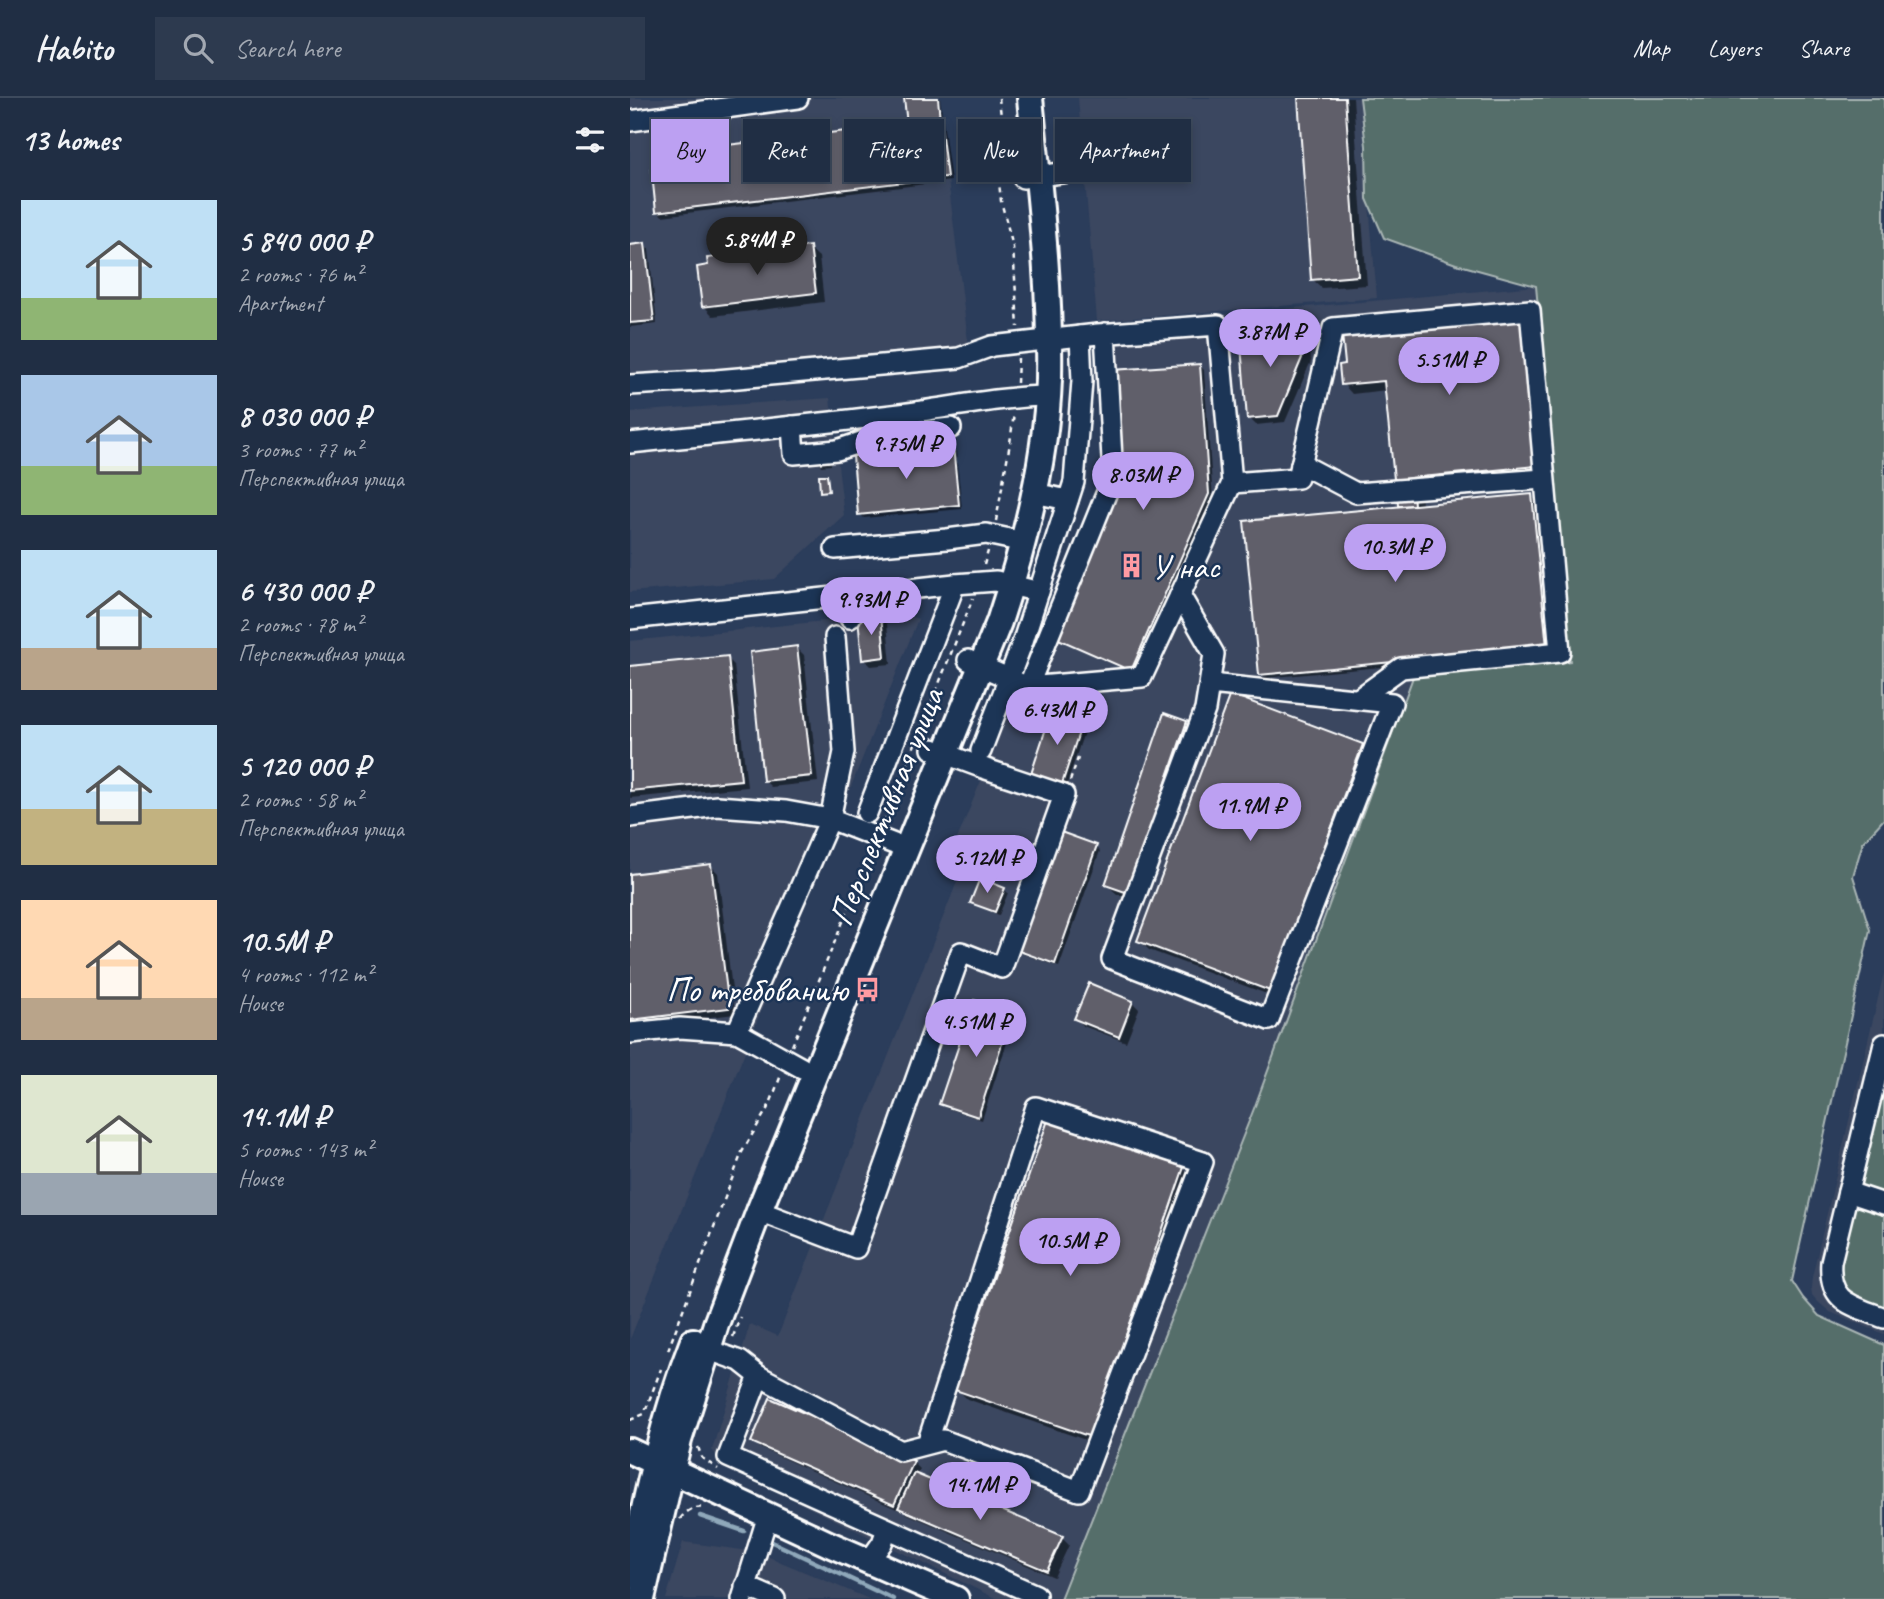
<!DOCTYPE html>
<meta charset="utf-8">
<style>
:root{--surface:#202e44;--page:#2d3a4f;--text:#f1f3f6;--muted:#a2a8b2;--line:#3d4a5d;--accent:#bca0f2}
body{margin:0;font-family:Caveat,sans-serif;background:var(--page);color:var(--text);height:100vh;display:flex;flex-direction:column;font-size:26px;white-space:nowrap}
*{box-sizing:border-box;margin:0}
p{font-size:23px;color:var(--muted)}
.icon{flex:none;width:38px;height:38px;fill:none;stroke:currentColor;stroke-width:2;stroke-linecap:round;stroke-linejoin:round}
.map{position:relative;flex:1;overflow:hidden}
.drawer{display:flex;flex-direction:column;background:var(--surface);width:630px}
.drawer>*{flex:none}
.guide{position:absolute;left:21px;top:21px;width:665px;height:63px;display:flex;gap:14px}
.price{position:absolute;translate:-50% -60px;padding:0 16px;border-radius:24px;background:var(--accent);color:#111;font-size:23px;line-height:46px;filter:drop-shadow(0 2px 4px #0008)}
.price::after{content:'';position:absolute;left:50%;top:42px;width:21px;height:16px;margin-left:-10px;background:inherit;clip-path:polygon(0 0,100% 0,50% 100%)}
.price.on{background:#222;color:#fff}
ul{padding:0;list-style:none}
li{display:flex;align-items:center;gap:21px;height:175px;padding:0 21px}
li span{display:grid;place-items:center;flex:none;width:196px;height:140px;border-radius:0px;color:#555}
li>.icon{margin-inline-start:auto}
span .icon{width:84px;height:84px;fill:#fffc;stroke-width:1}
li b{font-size:30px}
h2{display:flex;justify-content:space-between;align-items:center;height:84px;padding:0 21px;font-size:30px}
.chip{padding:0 24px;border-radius:0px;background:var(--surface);box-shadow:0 4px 10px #0003,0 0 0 2px var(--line);font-size:24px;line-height:63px}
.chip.on{background:var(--accent);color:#111}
header{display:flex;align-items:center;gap:42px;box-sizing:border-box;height:98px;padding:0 35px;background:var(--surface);border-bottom:2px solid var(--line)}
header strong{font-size:33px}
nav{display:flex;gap:38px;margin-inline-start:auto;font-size:24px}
.search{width:490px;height:63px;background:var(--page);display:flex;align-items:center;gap:18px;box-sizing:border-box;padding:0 24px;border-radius:0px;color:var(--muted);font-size:26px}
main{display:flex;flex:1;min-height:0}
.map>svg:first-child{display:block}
.built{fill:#3b4760}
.green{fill:#556e6b;stroke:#aab6b5;stroke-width:2}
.shadow{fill:#0007}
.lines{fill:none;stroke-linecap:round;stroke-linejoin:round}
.stream{stroke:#8fa8ba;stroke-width:4.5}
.building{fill:#615f6b;stroke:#fff;stroke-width:2}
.minor-casing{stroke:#fff;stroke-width:24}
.major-casing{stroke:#fff;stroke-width:30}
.path{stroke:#fff;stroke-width:2.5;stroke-dasharray:5 5;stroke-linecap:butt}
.minor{stroke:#1d3557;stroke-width:19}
.major{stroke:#1d3557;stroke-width:24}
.labels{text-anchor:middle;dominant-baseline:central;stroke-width:5;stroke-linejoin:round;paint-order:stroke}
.poi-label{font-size:35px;fill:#fff;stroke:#1d3557;text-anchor:start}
.street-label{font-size:35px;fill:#fff;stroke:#1d3557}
</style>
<header>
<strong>Habito</strong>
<div class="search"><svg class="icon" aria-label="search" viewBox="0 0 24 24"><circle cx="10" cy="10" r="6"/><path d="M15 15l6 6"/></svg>Search here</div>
<nav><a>Map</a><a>Layers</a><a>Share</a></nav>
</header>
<main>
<section class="drawer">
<h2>13 homes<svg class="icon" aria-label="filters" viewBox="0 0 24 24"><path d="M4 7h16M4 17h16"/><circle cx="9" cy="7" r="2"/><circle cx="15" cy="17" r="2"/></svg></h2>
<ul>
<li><span style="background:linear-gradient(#bfe0f5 70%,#8fb573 0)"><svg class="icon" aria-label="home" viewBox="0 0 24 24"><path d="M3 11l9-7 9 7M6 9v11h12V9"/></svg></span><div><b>5 840 000 ₽</b><p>2 rooms · 76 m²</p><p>Apartment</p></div></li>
<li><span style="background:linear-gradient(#a9c7e8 65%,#8fb573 0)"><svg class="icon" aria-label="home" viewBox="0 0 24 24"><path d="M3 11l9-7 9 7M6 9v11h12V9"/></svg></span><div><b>8 030 000 ₽</b><p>3 rooms · 77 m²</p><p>Перспективная улица</p></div></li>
<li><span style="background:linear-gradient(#bfe0f5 70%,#b9a48a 0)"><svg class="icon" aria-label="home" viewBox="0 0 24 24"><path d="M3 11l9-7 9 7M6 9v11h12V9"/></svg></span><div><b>6 430 000 ₽</b><p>2 rooms · 78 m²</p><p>Перспективная улица</p></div></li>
<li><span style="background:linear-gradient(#bfe0f5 60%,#c2b280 0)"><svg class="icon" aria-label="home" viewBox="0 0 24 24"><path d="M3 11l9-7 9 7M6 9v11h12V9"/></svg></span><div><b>5 120 000 ₽</b><p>2 rooms · 58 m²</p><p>Перспективная улица</p></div></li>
<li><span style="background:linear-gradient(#ffd9b3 70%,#b9a48a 0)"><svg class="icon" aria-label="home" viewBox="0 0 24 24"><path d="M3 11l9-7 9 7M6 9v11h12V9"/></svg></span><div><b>10.5M ₽</b><p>4 rooms · 112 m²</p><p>House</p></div></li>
<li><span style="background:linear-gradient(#dfe7d0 70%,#9aa5b1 0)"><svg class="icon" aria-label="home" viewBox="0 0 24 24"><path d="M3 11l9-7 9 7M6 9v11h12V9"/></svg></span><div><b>14.1M ₽</b><p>5 rooms · 143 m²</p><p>House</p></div></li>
</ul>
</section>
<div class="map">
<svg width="1254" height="1501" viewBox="0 0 1254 1501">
<rect width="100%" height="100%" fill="#2b3d5b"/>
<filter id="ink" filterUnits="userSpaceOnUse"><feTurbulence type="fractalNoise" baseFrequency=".0143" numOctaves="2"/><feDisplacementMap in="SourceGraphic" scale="14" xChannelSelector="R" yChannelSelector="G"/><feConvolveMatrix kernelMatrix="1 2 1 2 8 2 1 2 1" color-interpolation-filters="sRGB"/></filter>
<g filter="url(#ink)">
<!-- built -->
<g class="built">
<path d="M0 0H308L339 251 0 278Z"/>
<path d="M448 0H730L747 200 467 223Z"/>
<path d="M906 188 940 563 625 1008 430 1501H367L98 1370 82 1352 120 1226 148 1238 336 761 321 756 458 421 477 366 468 228Z"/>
<path d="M200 300 214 417 144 481 0 494V314Z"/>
<path d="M272 515 288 521 0 1241V543Z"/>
<path d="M1254 875V1236L1200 1214 1187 1203 1182 1197 1181 1189 1182 1179Z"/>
<path d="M53 1444 127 1454 239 1501H36Z"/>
</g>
<!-- green -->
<g class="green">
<path d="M730 0H1254V721L1233 744 1223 778 1240 832 1162 1183 1173 1200 1189 1218 1254 1247V1501H430L625 1008 783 579 940 563 906 188 826 166 754 140 737 101 736 48Z"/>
<path d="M1254 954V1102L1227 1093Z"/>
<path d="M1220 1105 1254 1111V1217L1220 1203 1205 1182Z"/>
</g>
<!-- shadow -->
<g class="shadow">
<path d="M276 0H310L321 83 32 118 28 113 279 27Z"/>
<path d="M669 0H723L737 187 692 190 682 181Z"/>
<path d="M15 147 19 151 27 226 0 229V149Z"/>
<path d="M179 150 189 159 194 204 83 218 74 208Z"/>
<path d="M891 220 915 377 791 389 792 408 901 397 905 402 920 553 635 580 631 576 772 410 770 408 768 383 766 381 757 292 722 296 713 286Z"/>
<path d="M672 232 679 239 681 263 655 324 626 327 619 320Z"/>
<path d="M570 268 574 272 583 402 505 576 433 544 428 540Z"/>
<path d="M322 350 326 354 332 411 234 420 230 416Z"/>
<path d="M189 361H201V367L191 368Z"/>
<path d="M250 519 257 526 261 566 241 568 234 561Z"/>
<path d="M167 550 174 557 188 684 141 689 134 682Z"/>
<path d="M97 560 104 567 117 689 0 700V570Z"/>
<path d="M535 618 556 625 566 634 508 803 487 796 477 787Z"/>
<path d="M452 623 456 628 436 689 407 680Z"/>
<path d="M732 648 742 657 650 901 519 852 509 842Z"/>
<path d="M466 749 470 753 429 869 393 856 388 852Z"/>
<path d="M81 768 88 775 105 916 0 929V777Z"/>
<path d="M374 791 378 795 369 817 347 808 342 804Z"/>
<path d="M502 904 509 911 496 944 453 928 447 921Z"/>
<path d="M381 916 385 920 352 1022 316 1010 311 1006Z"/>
<path d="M553 1070 562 1080 470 1347 337 1301 327 1291Z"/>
<path d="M123 1343 283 1364 290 1371 286 1378 432 1440 439 1447 424 1479 277 1416 272 1411 271 1413 130 1350Z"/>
</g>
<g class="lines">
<!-- stream -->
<g class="stream">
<path d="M70 1418 114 1433"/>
<path d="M140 1443 263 1501"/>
</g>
</g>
<!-- building -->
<g class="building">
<path d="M274 0H308L310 22 277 26Z"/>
<path d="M668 0H715L728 178 681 182Z"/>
<path d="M310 22 317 79 26 114 21 66 30 65 29 55Z"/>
<path d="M15 145 24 223 0 225V147Z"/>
<path d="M180 148 186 195 72 209 67 169 78 167 77 160Z"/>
<path d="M892 219 906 368 782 380 784 407 768 408 766 381H764L754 283 711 287 709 267 715 266 712 236Z"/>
<path d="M672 230 674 255 648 318 617 321 610 235Z"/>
<path d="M570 266 579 396 501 573 426 540 490 381 482 272Z"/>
<path d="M323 348 329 407 228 417 223 358Z"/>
<path d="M189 377H197L199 393 190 394Z"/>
<path d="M902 396 917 549 629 577 614 423Z"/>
<path d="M251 517 255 559 232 562 228 519Z"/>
<path d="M167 548 182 678 133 683 120 554Z"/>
<path d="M98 558 111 682 0 693V568Z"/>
<path d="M600 596 733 646 640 893 507 843Z"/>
<path d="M422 612 453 622 432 686 401 676Z"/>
<path d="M534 615 557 623 498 795 475 787Z"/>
<path d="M428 733 467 747 425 866 386 852Z"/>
<path d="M81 766 99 910 0 922V776Z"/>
<path d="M350 780 375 790 365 814 340 805Z"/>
<path d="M459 885 503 903 489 939 444 921Z"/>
<path d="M344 902 382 915 348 1019 309 1006Z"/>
<path d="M418 1022 554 1069 461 1339 325 1292Z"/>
<path d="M140 1300 284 1363 264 1407 121 1344Z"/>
<path d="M284 1375 433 1438 417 1473 268 1410Z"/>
</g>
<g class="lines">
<defs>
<g id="minor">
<path d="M0 23 168 0"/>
<path d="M393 80 454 72"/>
<path d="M0 287 86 282 329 260 362 248 468 236 588 227 602 385 512 579 398 589 483 379 475 235"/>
<path d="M162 328 164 356 207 352 249 338 321 330"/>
<path d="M0 345C90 336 180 327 270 316 319 310 368 299 417 298"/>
<path d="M671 366 726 395 914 381"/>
<path d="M602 385 668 380 703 230 900 212 930 554 771 570 728 601"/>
<path d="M404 395 438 402"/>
<path d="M205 451 317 441 356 436 394 444"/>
<path d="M550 497 584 556 575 612 482 861 639 922 762 605 580 586"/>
<path d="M220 520 232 496"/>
<path d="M0 521 325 486"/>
<path d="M338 562 391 586"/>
<path d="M351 653 393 543 444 384 452 283 450 238"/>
<path d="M237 715 325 486 366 483 409 494"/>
<path d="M0 719 87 708 156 713 200 721 277 751"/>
<path d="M107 934 200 721 214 654 205 539"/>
<path d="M0 935 50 930 107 934 172 970"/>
<path d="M1254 946 1201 1164C1198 1205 1222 1207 1254 1220"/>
<path d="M1218 1094 1254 1106"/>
<path d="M129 1113 226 1150 331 854 372 870 434 697 356 671 302 651"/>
<path d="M76 1251 110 1263 129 1278 98 1359 406 1497 404 1501"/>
<path d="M129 1278 271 1353 313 1342 449 1393 573 1064 406 1009 297 1346"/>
<path d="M240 1462 252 1445 257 1431"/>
<path d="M115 1488 145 1501"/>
<path d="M112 1501 138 1417"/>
</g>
<g id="major">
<path d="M0 1353 199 1446 326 1501"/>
<path d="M0 1478C16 1398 33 1319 63 1243"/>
<path d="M12 1501 49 1342 86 1226 129 1113 369 524C395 446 416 364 419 281 421 187 409 93 400 0"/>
</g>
</defs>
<!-- minor casing -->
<use href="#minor" class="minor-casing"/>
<!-- major casing -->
<use href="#major" class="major-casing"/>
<!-- path -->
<g class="path">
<path d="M369 0 372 28 367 66 371 103 383 149 388 229"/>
<path d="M387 285 388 260"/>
<path d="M366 423 380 345 384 315"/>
<path d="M354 467 358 453"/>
<path d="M440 683 448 660"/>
<path d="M254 724 343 500"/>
<path d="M162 948 242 753"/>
<path d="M103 1239 110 1219"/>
<path d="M38 1252 112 1054 140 1006 151 977"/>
<path d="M0 1322 14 1316 31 1271"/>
<path d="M68 1349 72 1360 88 1371"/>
<path d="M50 1421C56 1413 64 1408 74 1410"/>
</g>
<!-- minor -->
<use href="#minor" class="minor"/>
<!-- major -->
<use href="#major" class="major"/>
</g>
</g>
<!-- icons -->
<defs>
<symbol id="building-bare" viewBox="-9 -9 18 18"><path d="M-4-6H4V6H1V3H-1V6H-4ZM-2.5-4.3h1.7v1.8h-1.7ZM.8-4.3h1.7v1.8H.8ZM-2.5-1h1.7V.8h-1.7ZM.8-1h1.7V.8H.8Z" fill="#ff9aa2" stroke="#1d3557" stroke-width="2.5" paint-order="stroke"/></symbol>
<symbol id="bus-bare" viewBox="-9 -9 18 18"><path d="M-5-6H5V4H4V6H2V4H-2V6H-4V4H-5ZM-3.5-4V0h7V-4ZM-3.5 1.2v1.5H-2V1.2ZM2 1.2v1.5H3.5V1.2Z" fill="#ff9aa2" stroke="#1d3557" stroke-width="2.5" paint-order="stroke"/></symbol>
</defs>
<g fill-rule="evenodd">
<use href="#building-bare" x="484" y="450" width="35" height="35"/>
<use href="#bus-bare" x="220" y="874" width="35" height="35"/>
</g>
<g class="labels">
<!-- poi labels -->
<g class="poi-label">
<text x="521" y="468">У нас</text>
<text x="218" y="891" text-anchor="end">По требованию</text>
</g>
<!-- street labels -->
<g class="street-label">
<text transform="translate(256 709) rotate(-68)">Перспективная улица</text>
</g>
</g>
</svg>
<b class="price on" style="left:127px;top:179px">5.84M ₽</b>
<b class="price" style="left:640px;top:271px">3.87M ₽</b>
<b class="price" style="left:819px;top:299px">5.51M ₽</b>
<b class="price" style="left:276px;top:383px">9.75M ₽</b>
<b class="price" style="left:513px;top:414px">8.03M ₽</b>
<b class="price" style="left:765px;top:486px">10.3M ₽</b>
<b class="price" style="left:241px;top:539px">9.93M ₽</b>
<b class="price" style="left:427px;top:649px">6.43M ₽</b>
<b class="price" style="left:620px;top:745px">11.9M ₽</b>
<b class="price" style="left:357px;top:797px">5.12M ₽</b>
<b class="price" style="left:346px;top:961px">4.51M ₽</b>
<b class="price" style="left:440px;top:1180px">10.5M ₽</b>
<b class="price" style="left:350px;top:1424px">14.1M ₽</b>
<div class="guide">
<a class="chip on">Buy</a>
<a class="chip">Rent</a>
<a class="chip">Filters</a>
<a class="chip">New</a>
<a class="chip">Apartment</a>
</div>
</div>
</main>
